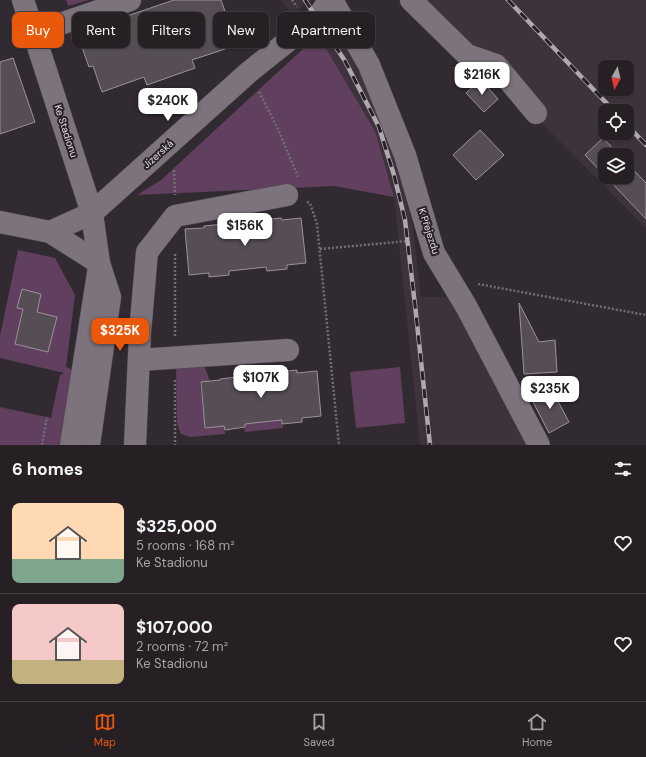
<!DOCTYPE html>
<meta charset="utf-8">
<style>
:root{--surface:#262025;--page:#322d32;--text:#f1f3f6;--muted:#a4a3a7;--line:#423e42;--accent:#ea580c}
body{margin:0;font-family:"DM Sans",sans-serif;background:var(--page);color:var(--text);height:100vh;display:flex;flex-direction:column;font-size:15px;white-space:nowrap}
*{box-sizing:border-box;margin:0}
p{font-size:13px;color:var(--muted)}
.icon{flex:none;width:22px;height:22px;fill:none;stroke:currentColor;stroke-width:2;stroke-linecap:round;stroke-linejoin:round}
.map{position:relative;height:445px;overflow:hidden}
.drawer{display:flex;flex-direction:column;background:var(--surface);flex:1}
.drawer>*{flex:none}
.banner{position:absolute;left:12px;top:12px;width:400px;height:36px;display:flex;gap:8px}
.needle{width:26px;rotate:188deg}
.buttons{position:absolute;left:598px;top:60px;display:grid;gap:8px}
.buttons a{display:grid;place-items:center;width:36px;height:36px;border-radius:8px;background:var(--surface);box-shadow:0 1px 3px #0004,0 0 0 1px var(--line);font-size:20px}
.price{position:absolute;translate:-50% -34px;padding:0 9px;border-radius:8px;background:#fff;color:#222;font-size:13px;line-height:26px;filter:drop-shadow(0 1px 2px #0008)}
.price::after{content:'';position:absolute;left:50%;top:24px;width:12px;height:9px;margin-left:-6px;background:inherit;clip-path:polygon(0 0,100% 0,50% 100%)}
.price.current{background:var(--accent);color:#fff}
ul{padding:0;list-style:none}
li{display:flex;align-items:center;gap:12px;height:100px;padding:0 12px}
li+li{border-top:1px solid var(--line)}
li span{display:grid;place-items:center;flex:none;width:112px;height:80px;border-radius:8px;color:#555}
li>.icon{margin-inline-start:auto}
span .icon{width:48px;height:48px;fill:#fffc;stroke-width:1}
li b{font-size:17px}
h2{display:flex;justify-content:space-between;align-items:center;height:48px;padding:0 12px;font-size:17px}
.pill{padding:0 14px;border-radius:8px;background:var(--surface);box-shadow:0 1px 3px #0004,0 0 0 1px var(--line);font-size:14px;line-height:36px}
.pill.current{background:var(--accent);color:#fff}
.menu{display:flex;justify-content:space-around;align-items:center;height:56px;border-top:1px solid var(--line);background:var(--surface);font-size:11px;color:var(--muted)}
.menu a{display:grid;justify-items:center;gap:2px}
.menu .current{color:var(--accent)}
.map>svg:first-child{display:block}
.built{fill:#3e323d;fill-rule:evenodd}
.green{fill:#613f5f}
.building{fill:#564d55;stroke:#9c929b}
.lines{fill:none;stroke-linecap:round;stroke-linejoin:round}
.minor-casing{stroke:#50484f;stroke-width:23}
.path{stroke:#746d73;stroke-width:2.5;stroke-dasharray:2 2;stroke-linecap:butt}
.minor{stroke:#7d737c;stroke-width:22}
.rail-casing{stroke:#afa8ae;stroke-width:4.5}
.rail{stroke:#282027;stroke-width:3;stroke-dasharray:9;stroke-linecap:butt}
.labels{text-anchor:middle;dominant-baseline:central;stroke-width:4;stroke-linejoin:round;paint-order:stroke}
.street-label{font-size:10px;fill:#e9e3e8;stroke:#282027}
</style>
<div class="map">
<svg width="646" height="445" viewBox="0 0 646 445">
<rect width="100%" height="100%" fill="#322a31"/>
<!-- built -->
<g class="built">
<path d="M281 0H313L291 13Z"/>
<path d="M424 0H646V228L456 37ZM605 67H627V89H605ZM605 111H627V133H605ZM605 155H627V177H605Z"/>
<path d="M334 23 364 70 402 175 413 230 421 297H456L534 445H420L394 197 375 131 318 35Z"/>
</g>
<!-- green -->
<g class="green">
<path d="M66 0H89L68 6Z"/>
<path d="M318 35 375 131 394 197 334 186 137 195 161 180Z"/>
<path d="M18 250 55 258 75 295 66 367 74 370 62 445H0V407L51 418 60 375 64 373 0 358V336Z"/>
<path d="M176 363H203L210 381 200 383 205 427 224 426 225 434 190 437 181 434 177 424Z"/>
<path d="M400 367 405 423 356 428 350 372Z"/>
<path d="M282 419 283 428 245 432 244 424Z"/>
</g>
<!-- building -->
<g class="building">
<path d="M174 0H221L237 45 192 60 195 68 147 85 144 77 102 92 93 66 89 67 77 33Z"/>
<path d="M13 58 35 122 0 134V62Z"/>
<path d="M481 80 498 99 484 112 466 93Z"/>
<path d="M480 130 504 155 476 180 453 155Z"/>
<path d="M603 138 619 155H605V176L585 155Z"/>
<path d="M627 163 646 183V219L606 177H627Z"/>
<path d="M281 218 282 220 301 218 306 263 287 265V269L267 271 266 267 229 271V275L209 277V273L189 275 185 229 204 228V226Z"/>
<path d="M22 289 41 294 37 312 57 317 48 352 15 344 23 309 17 308Z"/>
<path d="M519 303 539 342 555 340 557 372 524 374Z"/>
<path d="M297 370V373L317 371 321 416 302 418V422L282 424V420L263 422 245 424V427L225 430 224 426 205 428 201 382 220 380V379Z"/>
<path d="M551 388 569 422 549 433 531 398Z"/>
</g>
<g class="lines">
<defs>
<g id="minor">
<path d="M23 0 92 213 99 263 110 297 89 445"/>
<path d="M332 0 369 65 405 155 434 253 466 306 539 445"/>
<path d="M411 0 467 55 496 65 536 113"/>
<path d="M34 33 130 0"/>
<path d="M0 222 50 232 92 213 249 72 318 17 329 0"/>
<path d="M50 232 99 263"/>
<path d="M139 360 288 350"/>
<path d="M71 445 99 267"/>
<path d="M135 445 140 333 147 252 175 216 287 195"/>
</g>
</defs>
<!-- minor casing -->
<use href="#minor" class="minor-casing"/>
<!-- path -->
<g class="path">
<path d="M292 0 297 7"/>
<path d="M259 92 278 129 298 177"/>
<path d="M174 170 175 195"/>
<path d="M307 202 310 203 317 224 339 445"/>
<path d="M320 249 408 241"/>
<path d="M175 254V337"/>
<path d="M478 284 646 315"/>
<path d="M175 380V445"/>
<path d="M42 445 47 417"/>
</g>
<!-- minor -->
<use href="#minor" class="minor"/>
<defs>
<g id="rail">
<path d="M305 0 345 61 379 127 394 175 405 220 415 305 430 445"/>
<path d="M508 0 614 111"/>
<path d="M627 125 646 145"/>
</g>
</defs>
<!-- rail casing -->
<use href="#rail" class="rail-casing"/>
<!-- rail -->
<use href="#rail" class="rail"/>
</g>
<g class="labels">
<!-- street labels -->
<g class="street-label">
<text transform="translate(66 131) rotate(72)">Ke Stadionu</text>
<text transform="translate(158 154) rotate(-42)">Jizerská</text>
<text transform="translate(429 231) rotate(72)">K Přejezdu</text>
</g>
</g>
</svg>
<div class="buttons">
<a><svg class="needle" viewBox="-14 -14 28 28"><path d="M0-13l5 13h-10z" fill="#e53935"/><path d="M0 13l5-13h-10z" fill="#a4a3a7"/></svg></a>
<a><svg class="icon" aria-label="locate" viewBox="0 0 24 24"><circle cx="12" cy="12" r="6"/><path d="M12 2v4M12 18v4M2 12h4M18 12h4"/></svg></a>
<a><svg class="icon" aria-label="layers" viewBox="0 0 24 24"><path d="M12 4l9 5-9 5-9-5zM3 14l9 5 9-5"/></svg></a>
</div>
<b class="price" style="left:482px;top:96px">$216K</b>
<b class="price" style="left:168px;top:122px">$240K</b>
<b class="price" style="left:245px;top:247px">$156K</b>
<b class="price current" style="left:120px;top:352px">$325K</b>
<b class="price" style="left:261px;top:399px">$107K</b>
<b class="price" style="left:550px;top:410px">$235K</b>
<div class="banner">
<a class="pill current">Buy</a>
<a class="pill">Rent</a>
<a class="pill">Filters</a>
<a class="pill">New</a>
<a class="pill">Apartment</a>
</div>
</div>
<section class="drawer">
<h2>6 homes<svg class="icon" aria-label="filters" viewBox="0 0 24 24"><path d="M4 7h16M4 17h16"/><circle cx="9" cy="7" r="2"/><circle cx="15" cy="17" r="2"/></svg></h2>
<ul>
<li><span style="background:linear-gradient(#ffd9b3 70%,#7fa58c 0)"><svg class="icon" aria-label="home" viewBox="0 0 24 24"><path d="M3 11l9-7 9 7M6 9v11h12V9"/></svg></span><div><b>$325,000</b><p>5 rooms · 168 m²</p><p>Ke Stadionu</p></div><svg class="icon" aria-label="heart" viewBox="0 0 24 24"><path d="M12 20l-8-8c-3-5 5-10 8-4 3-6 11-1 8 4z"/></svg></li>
<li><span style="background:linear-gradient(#f6c9c9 70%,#c2b280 0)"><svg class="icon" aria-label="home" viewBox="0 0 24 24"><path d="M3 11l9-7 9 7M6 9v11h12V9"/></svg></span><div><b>$107,000</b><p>2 rooms · 72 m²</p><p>Ke Stadionu</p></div><svg class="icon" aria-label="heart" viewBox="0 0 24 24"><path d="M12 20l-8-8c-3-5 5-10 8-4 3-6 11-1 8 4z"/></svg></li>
</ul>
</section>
<nav class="menu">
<a class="current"><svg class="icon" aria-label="map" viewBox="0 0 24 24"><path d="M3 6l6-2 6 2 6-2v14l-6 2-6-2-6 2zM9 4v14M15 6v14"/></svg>Map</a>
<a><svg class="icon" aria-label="saved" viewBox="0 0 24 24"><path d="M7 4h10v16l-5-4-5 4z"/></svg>Saved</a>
<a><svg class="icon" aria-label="home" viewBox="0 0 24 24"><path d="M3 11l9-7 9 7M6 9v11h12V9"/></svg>Home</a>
</nav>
